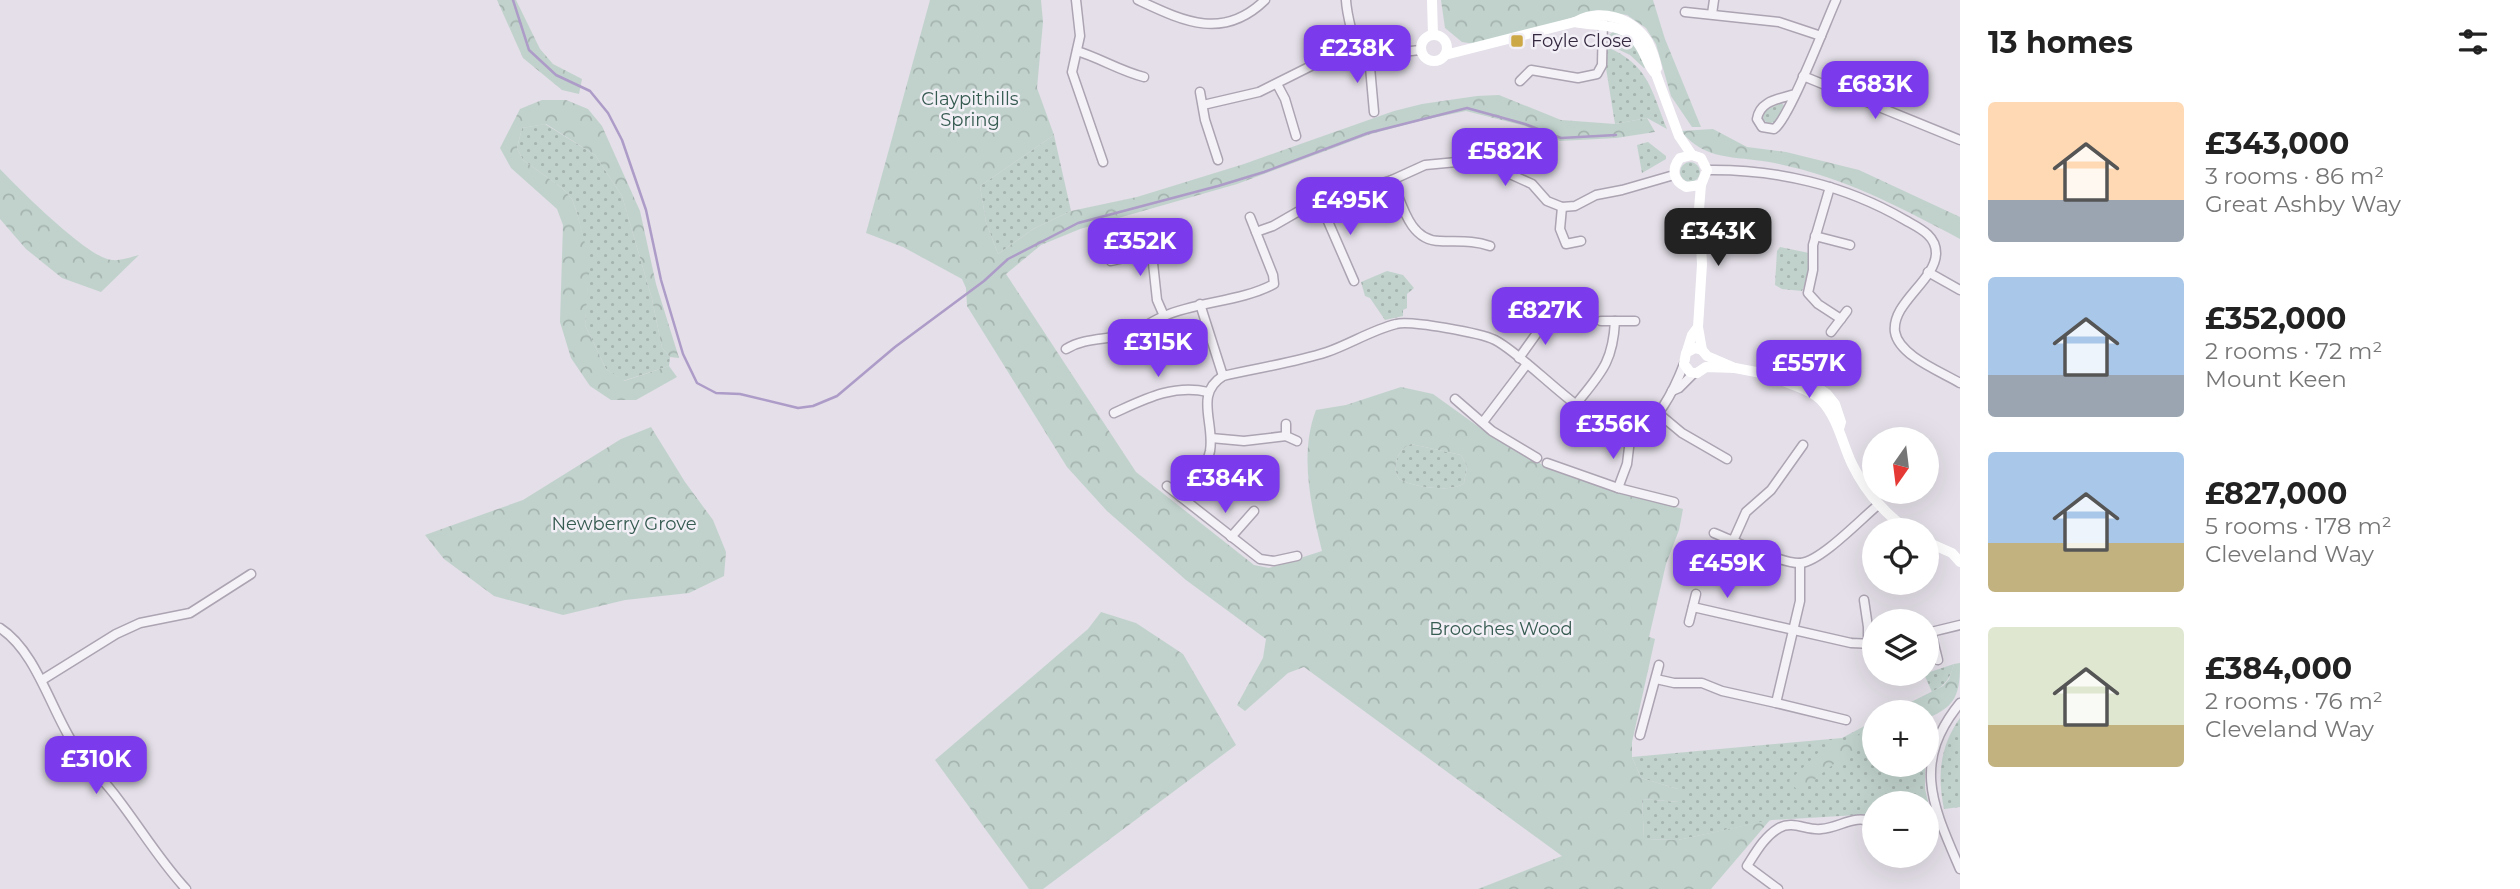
<!DOCTYPE html>
<meta charset="utf-8">
<style>
:root{--surface:#fff;--page:#f2f2f2;--text:#222;--muted:#767676;--accent:#7c3aed}
body{margin:0;font-family:Montserrat,sans-serif;background:var(--page);color:var(--text);height:100vh;display:flex;flex-direction:column;font-size:26px;white-space:nowrap}
*{box-sizing:border-box;margin:0}
p{font-size:23px;color:var(--muted)}
.icon{flex:none;width:38px;height:38px;fill:none;stroke:currentColor;stroke-width:2;stroke-linecap:round;stroke-linejoin:round}
.map{position:relative;flex:1;overflow:hidden}
.details{display:flex;flex-direction:column;background:var(--surface);width:560px}
.details>*{flex:none}
.needle{width:46px;rotate:194deg}
.fabs{position:absolute;left:1862px;top:427px;display:grid;gap:14px}
.fabs a{display:grid;place-items:center;width:77px;height:77px;border-radius:50%;background:var(--surface);box-shadow:0 7px 28px #0002;font-size:35px}
.price{position:absolute;translate:-50% -60px;padding:0 16px;border-radius:14px;background:var(--accent);color:#fff;font-size:23px;line-height:46px;filter:drop-shadow(0 2px 4px #0008)}
.price::after{content:'';position:absolute;left:50%;top:42px;width:21px;height:16px;margin-left:-10px;background:inherit;clip-path:polygon(0 0,100% 0,50% 100%)}
.price.current{background:#222;color:#fff}
ul{padding:0;list-style:none}
li{display:flex;align-items:center;gap:21px;height:175px;padding:0 28px}
li span{display:grid;place-items:center;flex:none;width:196px;height:140px;border-radius:7px;color:#555}
li>.icon{margin-inline-start:auto}
span .icon{width:84px;height:84px;fill:#fffc;stroke-width:1}
li b{font-size:30px}
h2{display:flex;justify-content:space-between;align-items:center;height:84px;padding:0 28px;font-size:30px}
main{display:flex;flex:1;min-height:0}
.map>svg:first-child{display:block}
.grass{fill:url(#grass-dots)}
.forest{fill:url(#forest-crowns);fill-rule:evenodd}
.lines{fill:none;stroke-linecap:round;stroke-linejoin:round}
.stream{stroke:#ad9bc8;stroke-width:2.5}
.street-casing{stroke:#aca4b2;stroke-width:11}
.street{stroke:#f5f2f7;stroke-width:8}
.secondary{stroke:#fff;stroke-width:10}
.poi-dot{fill:#cca846;stroke:#f2eff6;stroke-width:2.5}
.labels{text-anchor:middle;dominant-baseline:central;stroke-width:5;stroke-linejoin:round;paint-order:stroke}
.poi-label{font-size:18px;fill:#34283f;stroke:#f2eff6;text-anchor:start}
.park-label{font-size:18px;fill:#365b50;stroke:#f2eff6}
</style>
<main>
<div class="map">
<svg width="1960" height="889" viewBox="0 0 1960 889">
<defs>
<pattern id="grass-dots" width="8" height="8" patternUnits="userSpaceOnUse" patternTransform="scale(1.75)"><rect width="8" height="8" fill="#c1d2cc"/><path d="M2 2h.1M6 6h.1" fill="none" stroke="#a6b4b0" stroke-width="1.8" stroke-linecap="round"/></pattern>
<pattern id="forest-crowns" width="20" height="18" patternUnits="userSpaceOnUse" patternTransform="scale(1.75)"><rect width="20" height="18" fill="#c1d2cc"/><path d="M2 6a3 3 0 1 1 6 0M12 15a3 3 0 1 1 6 0" fill="none" stroke="#a6b4b0"/></pattern>
</defs>
<rect width="100%" height="100%" fill="#e4dfe8"/>
<!-- grass -->
<g class="grass">
<path d="M1613 32 1626 33 1648 66 1644 68 1630 55 1605 43 1609 35Z"/>
<path d="M1607 47C1649 65 1651 90 1667 129L1647 118 1615 124 1606 68Z"/>
<path d="M1781 103 1784 105C1780 115 1778 124 1767 123L1763 119 1764 111Z"/>
<path d="M545 124 595 155 622 196 652 299 662 348 670 357 669 366 623 381 606 369 585 325 589 262 577 213 572 199 562 188 523 160 517 148 522 128Z"/>
<path d="M1054 135 1071 211 1033 229 998 254 986 222 980 186Z"/>
<path d="M1648 142 1666 156V159L1642 173 1637 145Z"/>
<circle cx="1690" cy="172" r="10"/>
<path d="M1780 247 1809 253V275L1802 291 1782 289 1775 285 1777 251Z"/>
<path d="M1387 271 1403 275 1414 288 1407 294V308L1403 310V316L1385 320 1370 298 1365 296 1361 282Z"/>
<path d="M1411 444 1461 455 1467 466 1464 483C1452 493 1412 487 1399 479 1391 467 1398 448 1411 444Z"/>
<path d="M1954 664C1950 678 1946 685 1932 692L1924 674Z"/>
<path d="M1960 718V807L1944 809C1937 775 1940 746 1960 718Z"/>
<path d="M1874 721V765H1925V789L1930 810H1927V803H1874V814L1772 820 1678 840 1644 839 1642 799 1678 802V789L1641 778 1632 757 1842 738Z"/>
</g>
<!-- forest -->
<g class="forest">
<path d="M497 0H516L540 49 553 64 582 79 579 94 562 90 523 58Z"/>
<path d="M930 0H1041L1043 22 1037 88 1054 135 980 186 986 222 998 254 1033 229 1071 211 1137 197 1244 164 1394 111 1422 104 1477 96 1499 95 1561 120 1615 124 1647 118 1655 132 1616 138 1560 141 1525 126 1466 111 1423 120 1371 134 1237 184 1080 229 1041 245 1006 274 1136 472 1254 565 1269 568 1322 551C1311 506 1299 454 1316 410L1346 405 1401 387 1433 394 1497 440 1543 465 1615 491 1683 509 1679 530 1666 564 1649 637 1655 639 1632 742V757L1641 778 1678 789 1679 802 1642 799 1644 839 1678 840 1770 820 1711 889H1478L1562 856 1304 667 1288 673 1245 711 1237 705 1263 658 1266 639 1186 580 1107 511 1067 467 967 306 966 288 962 279 903 247 866 233ZM1411 444 1461 455 1467 466 1464 483C1452 493 1412 487 1399 479 1391 467 1398 448 1411 444Z"/>
<path d="M1441 0H1653L1665 39 1701 127H1692L1671 96 1656 44 1646 28 1627 15 1597 10 1482 45 1462 42 1445 28Z"/>
<path d="M542 100H566L588 109 602 126 640 211 656 284 679 358 670 357 662 348 652 299 622 196 595 155 546 124 522 128 517 148 523 160 562 188 572 199 577 213 590 262 585 325 606 369 624 381 669 366 677 377 636 400H611L590 386 571 358 560 322 563 225 557 209 511 168 500 148 520 109Z"/>
<path d="M1713 129 1747 147 1786 152 1859 170 1960 217V239C1896 205 1841 176 1769 162 1735 156 1705 161 1681 131Z"/>
<path d="M0 169C18 188 89 259 112 260 120 261 131 257 139 255L101 292 62 278 26 249 0 219Z"/>
<path d="M651 427 685 482 713 520 726 552 724 576 689 593 625 600 563 615 494 596 444 559 425 535 523 500 621 439Z"/>
<path d="M1101 612 1136 623 1183 654 1236 745 1043 889H1029L935 760 1088 629Z"/>
<path d="M1960 663C1960 692 1957 707 1927 718V712H1891L1943 686 1949 679 1954 664Z"/>
<path d="M1870 729 1874 739 1835 763 1799 792 1789 781 1819 752Z"/>
</g>
<g class="lines">
<!-- stream -->
<path class="stream" d="M513 0 529 50 556 75 590 91 608 113 622 140 646 210 661 280 683 354 697 383 716 393 740 394 798 408 813 406 837 396 895 347 984 281 1008 259 1078 223 1218 186 1264 172 1368 133 1467 108 1525 124 1561 138 1616 135"/>
<defs>
<g id="street">
<path d="M1076 0 1080 36 1072 72 1103 162"/>
<path d="M1138 0C1183 21 1223 41 1265 0"/>
<path d="M1346 0C1347 20 1355 37 1356 57"/>
<path d="M1685 12 1779 22 1821 36"/>
<path d="M1712 14 1714 0"/>
<path d="M1077 51C1100 58 1120 71 1144 77"/>
<path d="M1369 56 1374 112"/>
<path d="M1803 76 1960 140"/>
<path d="M1520 81 1531 70 1578 78 1597 74 1602 65 1603 21"/>
<path d="M1277 84 1285 99 1296 136"/>
<path d="M1200 92 1205 120 1218 160"/>
<path d="M1795 94C1780 99 1760 100 1757 119L1762 127 1774 129C1789 120 1826 22 1836 0"/>
<path d="M1203 105 1259 92 1321 61 1420 50"/>
<path d="M1707 170C1776 169 1845 185 1905 220 1919 228 1936 235 1936 253 1936 280 1891 303 1895 332 1899 356 1942 372 1960 383"/>
<path d="M1830 187 1813 245V270L1808 293 1818 304 1841 319"/>
<path d="M1320 203 1354 281"/>
<path d="M1562 207 1560 229 1566 244 1581 241"/>
<path d="M1256 232 1273 226 1306 207 1392 180"/>
<path d="M1815 236 1850 245"/>
<path d="M1490 246C1472 240 1458 242 1440 241 1409 241 1402 203 1392 180L1425 165 1489 159 1510 174 1532 184 1547 201 1562 207 1575 206 1596 195 1622 190 1674 175"/>
<path d="M1152 254 1157 300 1164 316"/>
<path d="M1111 261 1164 249"/>
<path d="M1928 272 1960 290"/>
<path d="M1200 304 1223 376"/>
<path d="M1537 313 1547 319 1555 313 1563 312"/>
<path d="M1601 321H1635"/>
<path d="M1831 332 1847 311"/>
<path d="M1066 349C1084 338 1104 340 1124 335 1139 331 1150 322 1164 316 1199 301 1240 302 1274 284L1273 275 1250 217"/>
<path d="M1519 358 1547 319"/>
<path d="M1672 391 1679 388 1694 373"/>
<path d="M1455 399 1492 431 1537 458"/>
<path d="M1577 403C1601 373 1613 362 1615 321"/>
<path d="M1114 413C1145 399 1173 384 1208 392"/>
<path d="M1658 413 1682 433 1727 459"/>
<path d="M1483 422 1527 364"/>
<path d="M1286 424V436L1297 441"/>
<path d="M1211 438 1244 441 1286 436"/>
<path d="M1547 463 1618 488 1674 502"/>
<path d="M1167 486 1260 559 1274 561 1297 556"/>
<path d="M1618 488 1627 464 1631 431"/>
<path d="M1181 497C1192 483 1206 470 1210 451 1215 423 1194 394 1223 376 1257 368 1293 363 1327 352 1350 344 1372 330 1396 324 1410 320 1481 333 1495 340 1531 359 1590 431 1630 431 1656 431 1676 385 1684 364"/>
<path d="M1714 533C1732 540 1784 565 1801 563 1821 561 1861 519 1878 505"/>
<path d="M1231 537 1254 511"/>
<path d="M1733 541 1746 512 1771 490 1803 445"/>
<path d="M1864 600 1868 627V644"/>
<path d="M1693 607 1851 643 1874 644"/>
<path d="M1689 622 1696 594"/>
<path d="M0 628C36 651 51 710 74 745 87 764 104 780 118 799 141 829 160 861 186 889"/>
<path d="M1931 632 1938 660"/>
<path d="M1927 633 1960 625"/>
<path d="M1656 679 1674 683H1702L1722 691 1776 703 1800 601V563"/>
<path d="M42 680 116 634 140 623 190 613 251 574"/>
<path d="M1776 703 1846 720"/>
<path d="M1960 703C1911 763 1933 806 1960 869"/>
<path d="M1640 735 1659 665"/>
<path d="M1778 889 1747 866C1756 852 1764 837 1779 828 1793 820 1807 831 1821 829 1840 828 1855 813 1874 823"/>
</g>
</defs>
<!-- street casing -->
<use href="#street" class="street-casing"/>
<!-- street -->
<use href="#street" class="street"/>
<!-- secondary -->
<g class="secondary">
<path d="M1432 0 1433 35"/>
<path d="M1575 22C1599 27 1624 21 1640 46 1646 55 1648 67 1656 74L1679 136 1692 155 1701 158 1707 170 1701 185 1699 209 1702 264 1698 327 1702 350 1707 356 1735 368"/>
<circle cx="1434" cy="48" r="13"/>
<path d="M1445 55 1575 22C1600 8 1632 17 1648 42 1652 50 1655 59 1657 68"/>
<path d="M1692 155 1680 158C1671 169 1673 181 1686 187L1701 185"/>
<path d="M1702 350 1695 348 1686 353 1684 364 1690 372 1697 373 1706 367 1735 368 1777 376 1787 375 1807 381 1827 394 1835 404 1841 422 1839 429"/>
<path d="M1687 351 1692 335 1698 327"/>
<path d="M1782 380C1795 387 1810 389 1821 400 1838 418 1842 443 1852 464 1865 491 1884 513 1908 530"/>
<path d="M1927 542 1952 553 1960 562"/>
</g>
</g>
<!-- markers -->
<rect class="poi-dot" x="1510" y="34" width="14" height="14" rx="3.5"/>
<g class="labels">
<!-- poi labels -->
<g class="poi-label">
<text x="1531" y="41">Foyle Close</text>
</g>
<!-- park labels -->
<g class="park-label">
<text x="970" y="99">Claypithills<tspan x="970" dy="21">Spring</tspan></text>
<text x="624" y="524">Newberry Grove</text>
<text x="1501" y="629">Brooches Wood</text>
</g>
</g>
</svg>
<div class="fabs">
<a><svg class="needle" viewBox="-14 -14 28 28"><path d="M0-13l5 13h-10z" fill="#e53935"/><path d="M0 13l5-13h-10z" fill="#767676"/></svg></a>
<a><svg class="icon" aria-label="locate" viewBox="0 0 24 24"><circle cx="12" cy="12" r="6"/><path d="M12 2v4M12 18v4M2 12h4M18 12h4"/></svg></a>
<a><svg class="icon" aria-label="layers" viewBox="0 0 24 24"><path d="M12 4l9 5-9 5-9-5zM3 14l9 5 9-5"/></svg></a>
<a>+</a>
<a>−</a>
</div>
<b class="price" style="left:1357px;top:85px">£238K</b>
<b class="price" style="left:1875px;top:121px">£683K</b>
<b class="price" style="left:1505px;top:188px">£582K</b>
<b class="price" style="left:1350px;top:237px">£495K</b>
<b class="price current" style="left:1718px;top:268px">£343K</b>
<b class="price" style="left:1140px;top:278px">£352K</b>
<b class="price" style="left:1545px;top:347px">£827K</b>
<b class="price" style="left:1158px;top:379px">£315K</b>
<b class="price" style="left:1809px;top:400px">£557K</b>
<b class="price" style="left:1613px;top:461px">£356K</b>
<b class="price" style="left:1225px;top:515px">£384K</b>
<b class="price" style="left:1727px;top:600px">£459K</b>
<b class="price" style="left:96px;top:796px">£310K</b>
</div>
<section class="details">
<h2>13 homes<svg class="icon" aria-label="filters" viewBox="0 0 24 24"><path d="M4 7h16M4 17h16"/><circle cx="9" cy="7" r="2"/><circle cx="15" cy="17" r="2"/></svg></h2>
<ul>
<li><span style="background:linear-gradient(#ffd9b3 70%,#9aa5b1 0)"><svg class="icon" aria-label="home" viewBox="0 0 24 24"><path d="M3 11l9-7 9 7M6 9v11h12V9"/></svg></span><div><b>£343,000</b><p>3 rooms · 86 m²</p><p>Great Ashby Way</p></div></li>
<li><span style="background:linear-gradient(#a9c7e8 70%,#9aa5b1 0)"><svg class="icon" aria-label="home" viewBox="0 0 24 24"><path d="M3 11l9-7 9 7M6 9v11h12V9"/></svg></span><div><b>£352,000</b><p>2 rooms · 72 m²</p><p>Mount Keen</p></div></li>
<li><span style="background:linear-gradient(#a9c7e8 65%,#c2b280 0)"><svg class="icon" aria-label="home" viewBox="0 0 24 24"><path d="M3 11l9-7 9 7M6 9v11h12V9"/></svg></span><div><b>£827,000</b><p>5 rooms · 178 m²</p><p>Cleveland Way</p></div></li>
<li><span style="background:linear-gradient(#dfe7d0 70%,#c2b280 0)"><svg class="icon" aria-label="home" viewBox="0 0 24 24"><path d="M3 11l9-7 9 7M6 9v11h12V9"/></svg></span><div><b>£384,000</b><p>2 rooms · 76 m²</p><p>Cleveland Way</p></div></li>
</ul>
</section>
</main>
